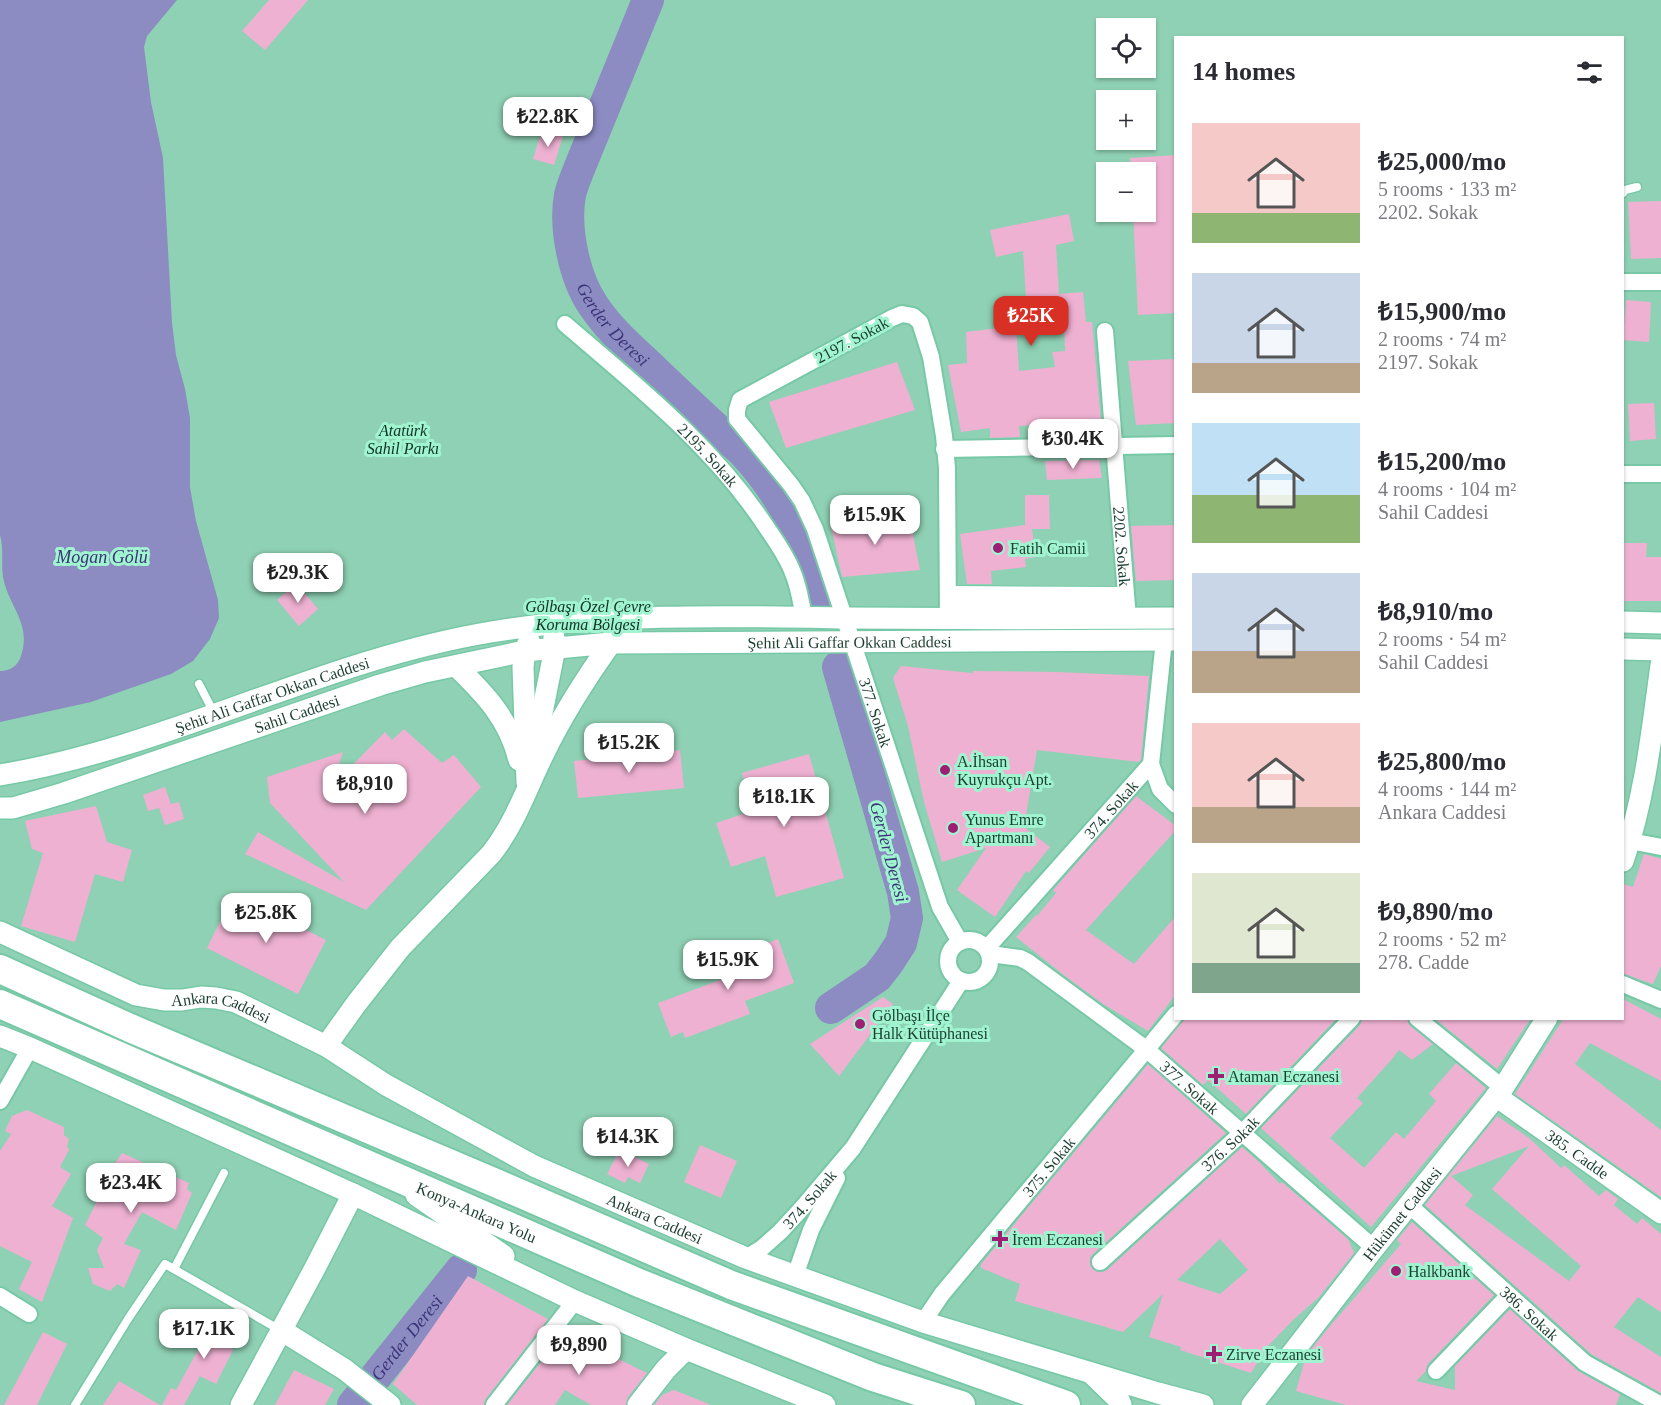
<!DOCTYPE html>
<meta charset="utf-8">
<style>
:root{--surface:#fff;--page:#f2f2f3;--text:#2b2b33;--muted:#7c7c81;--accent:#d93025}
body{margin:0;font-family:Georgia,serif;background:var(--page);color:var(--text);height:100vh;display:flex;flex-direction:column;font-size:22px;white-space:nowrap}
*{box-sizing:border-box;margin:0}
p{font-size:20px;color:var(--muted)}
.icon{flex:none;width:33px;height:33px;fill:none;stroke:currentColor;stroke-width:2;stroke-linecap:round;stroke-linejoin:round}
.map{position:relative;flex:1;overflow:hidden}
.drawer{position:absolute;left:1174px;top:36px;width:450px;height:984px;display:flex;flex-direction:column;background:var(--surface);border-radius:0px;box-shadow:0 2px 4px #0004}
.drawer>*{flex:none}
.controls{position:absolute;left:1096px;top:18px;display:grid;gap:12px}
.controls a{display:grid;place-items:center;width:60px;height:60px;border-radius:0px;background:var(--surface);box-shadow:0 2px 4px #0004;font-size:30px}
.price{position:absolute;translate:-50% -51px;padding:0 14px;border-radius:12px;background:#fff;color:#222;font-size:20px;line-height:39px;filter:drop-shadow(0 2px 3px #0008)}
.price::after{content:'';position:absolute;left:50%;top:36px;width:18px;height:14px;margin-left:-9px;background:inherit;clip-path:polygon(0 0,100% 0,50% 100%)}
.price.on{background:var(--accent);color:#fff}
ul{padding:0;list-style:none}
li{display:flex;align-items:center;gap:18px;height:150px;padding:0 18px}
li span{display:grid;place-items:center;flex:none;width:168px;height:120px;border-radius:0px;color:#555}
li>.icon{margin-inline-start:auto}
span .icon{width:72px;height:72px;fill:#fffc;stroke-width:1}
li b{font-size:26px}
h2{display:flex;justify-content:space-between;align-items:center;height:72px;padding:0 18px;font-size:26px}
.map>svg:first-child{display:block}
.green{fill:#8fd1b4;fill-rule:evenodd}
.water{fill:#8c8bc2}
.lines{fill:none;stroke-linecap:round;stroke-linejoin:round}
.river{stroke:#8c8bc2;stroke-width:32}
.building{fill:#eeb1d2;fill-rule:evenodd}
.service-casing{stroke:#76c8a6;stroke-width:11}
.pedestrian-casing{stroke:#76c8a6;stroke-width:16}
.minor-casing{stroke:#76c8a6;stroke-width:20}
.tertiary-casing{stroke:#76c8a6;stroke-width:24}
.trunk-casing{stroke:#76c8a6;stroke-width:32}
.service{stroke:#fff;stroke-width:8}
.pedestrian{stroke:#fff;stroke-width:14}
.minor{stroke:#fff;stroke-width:16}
.tertiary{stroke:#fff;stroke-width:21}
.trunk{stroke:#fff;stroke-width:28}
.poi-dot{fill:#9d1e73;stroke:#a0f4d0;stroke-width:2}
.labels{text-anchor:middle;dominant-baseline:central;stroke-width:6;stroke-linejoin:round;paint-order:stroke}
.street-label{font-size:16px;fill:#1b3e30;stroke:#a0f4d0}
.park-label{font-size:16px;font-style:italic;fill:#103124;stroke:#a0f4d0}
.poi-label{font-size:16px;fill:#1b3e30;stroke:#a0f4d0;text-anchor:start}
.water-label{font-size:18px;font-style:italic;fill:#3c3478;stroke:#a0f4d0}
</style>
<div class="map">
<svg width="1661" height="1405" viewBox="0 0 1661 1405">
<rect width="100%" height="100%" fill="#a0f4d0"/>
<!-- green -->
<path class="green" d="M0 0H1661V1405H0ZM1107 28H1146V68H1107ZM1176 38H1623V1018H1176ZM1107 100H1146V140H1107ZM1107 172H1146V212H1107Z"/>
<!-- water -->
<path class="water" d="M0 0H177L147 36 144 47 151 102 163 158 172 323 176 355 185 389 190 418V487L196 521 218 600 219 618 210 639 193 661 171 674 91 702 0 722V671C10 671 18 666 21 656 32 623 8 606 3 577 1 563 4 549 0 535Z"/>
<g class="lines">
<!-- river -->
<g class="river">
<path id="s1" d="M648 0 579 169C576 177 572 186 570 195 564 228 574 277 593 305 609 330 634 351 655 371 676 391 697 411 719 431 728 439 738 446 746 455 784 497 807 545 821 599"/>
<path d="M831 1008 877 977 888 963 901 943 907 918 903 892 838 667"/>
<path id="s2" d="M353 1405 461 1270"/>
</g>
</g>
<!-- building -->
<g class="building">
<path d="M269 0H308L265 50 242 31Z"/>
<path d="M542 130 563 136 554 165 533 159Z"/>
<path d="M1176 155V313L1138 315 1133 212H1146V172H1131L1130 158Z"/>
<path d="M1661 201V258L1631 259 1628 202Z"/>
<path d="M1069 214 1074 241 1056 245 1059 294 1083 292 1086 322H1092L1101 421 1019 426 1020 437 990 438V428L961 432 948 365 967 363 966 332 1016 326 1013 299 1026 298 1023 251 996 257 990 230ZM1064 321 1065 351 1052 352 1055 367 1019 371 1016 326Z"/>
<path d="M1626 300 1651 302 1649 342 1623 340Z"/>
<path d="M1176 359V423L1136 425 1128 361Z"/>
<path d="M897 362 915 410 786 448 769 402Z"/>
<path d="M1654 403 1656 439 1630 441 1628 404Z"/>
<path d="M1099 460 1102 478 1047 480 1045 461Z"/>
<path d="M1025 495H1049L1050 529H1032L1036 557 1025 559 1026 567 991 571 992 584H967L960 534 1025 525Z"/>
<path d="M909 514 920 570 842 577 830 522Z"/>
<path d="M1176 525V580L1136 581 1131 526Z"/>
<path d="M1623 543H1647L1646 557H1661V601H1623Z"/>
<path d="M296 583 318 609 299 626 277 600Z"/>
<path d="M901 666 973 673V671L1057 672 1149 676 1141 760 1139 762 1037 750 1024 827 1050 847 1029 873 1026 871 995 917 957 890 986 848 942 862 924 802 908 726 893 678Z"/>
<path d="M404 729 442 763 454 755 481 787 366 910 245 854 258 832 344 882 270 803 267 777 343 752 332 786 385 732 392 740Z"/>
<path d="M680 750 684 788 578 798 574 761Z"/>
<path d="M809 754 844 878 776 897 765 856 731 867 716 823 752 811 742 773Z"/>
<path d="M165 787 171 804 179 802 184 819 165 825 159 808 148 811 143 795Z"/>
<path d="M1136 796 1176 826V830L1086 930 1134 964 1176 916V994L1148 1031 1103 1004 1065 976 1016 937 1036 915 1037 916 1056 893 1053 890Z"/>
<path d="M96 806 107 842 132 850 123 882 95 874 75 942 21 926 43 853 32 849 25 821Z"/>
<path d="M1644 854 1661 859V966L1653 984 1623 974V884L1633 887Z"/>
<path d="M234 894 326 940 298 994 207 948Z"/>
<path d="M778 939 794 983 745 1001 750 1014 685 1038 683 1032 671 1037 658 1003 728 977 722 960Z"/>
<path d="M883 997 893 1004 839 1076 810 1044Z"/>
<path d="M1623 999 1661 1019V1081L1590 1043 1575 1064 1661 1130V1197L1515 1094 1564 1018H1623Z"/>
<path d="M1185 1018H1337L1246 1114 1208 1080 1203 1085 1161 1048Z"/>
<path d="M1362 1018H1407L1410 1026 1433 1044 1412 1060 1399 1050 1392 1059 1357 1098 1363 1103 1330 1138 1364 1168 1396 1132 1404 1139 1436 1101 1429 1094 1456 1063 1486 1088 1371 1227 1261 1128 1360 1025Z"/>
<path d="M1434 1018H1531L1497 1069Z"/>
<path d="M1148 1064 1226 1133 1093 1254 1090 1258V1264L1093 1269 1102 1272 1107 1270 1242 1147 1257 1160 1280 1184 1282 1182 1348 1239 1354 1253 1319 1297 1293 1320 1267 1347 1251 1373 1180 1350 1181 1347 1149 1337 1163 1294 1123 1332 1015 1301 1020 1284 981 1268V1264ZM1220 1239 1248 1270 1220 1294 1177 1280Z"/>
<path d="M27 1110 64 1127V1135L69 1139 67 1146 69 1150 60 1167 71 1174 52 1206 73 1218 42 1302 19 1289 32 1262 0 1246V1151L11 1134 5 1131 12 1116Z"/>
<path d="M1497 1116 1529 1138 1561 1168 1564 1165 1599 1196 1606 1190 1618 1199 1614 1205 1637 1224 1642 1218 1661 1234V1312L1638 1297 1614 1327 1661 1357V1393L1591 1354 1425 1205ZM1529 1146 1492 1189 1581 1266 1569 1281 1465 1205 1473 1195 1451 1176Z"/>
<path d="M700 1145 737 1161 721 1198 684 1182Z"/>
<path d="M620 1149 649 1164 640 1183 628 1177 625 1183 607 1174Z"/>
<path d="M122 1153 189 1183 187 1189 192 1193 176 1230 142 1212 124 1244 141 1250 124 1288 117 1284 110 1291 93 1284 88 1268H104L97 1250 103 1238 85 1225 102 1191 98 1189 105 1172 108 1174Z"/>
<path d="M1412 1222 1494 1295 1428 1364 1426 1371 1416 1381 1455 1390V1366L1510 1309 1578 1371 1620 1394 1616 1405H1346L1296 1391 1306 1356 1325 1332 1401 1244 1397 1240Z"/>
<path d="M468 1276 548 1319 486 1399 484 1405H417L393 1384Z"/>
<path d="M207 1311 228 1321 218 1337 233 1350 216 1384 200 1376 184 1405H162L171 1388 176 1390 205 1337 194 1333Z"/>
<path d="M567 1329 606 1353 647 1373 628 1397 626 1405H591L565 1390 555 1405H507Z"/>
<path d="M43 1332 67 1344 37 1405H4Z"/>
<path d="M294 1370 334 1389 325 1405H275Z"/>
<path d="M119 1381 160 1405H103Z"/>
<path d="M674 1390 709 1404V1405H654L662 1395Z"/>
</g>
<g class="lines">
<defs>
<g id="service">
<path d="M1623 193 1625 190 1637 187"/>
<path d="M199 684 214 713"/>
<path d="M174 1269 224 1173"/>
<path d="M75 1405 128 1319 165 1264 280 1330"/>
</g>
<path id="pedestrian" d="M954 593 1119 594 1115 602 1110 607 955 606Z"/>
<g id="minor">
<path d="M1623 282H1661"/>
<path id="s3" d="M565 324C637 386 712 445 765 525 775 540 787 556 793 573 799 587 801 603 804 617"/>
<path id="s4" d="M1105 331 1128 619"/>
<path d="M944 449 1176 445"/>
<path d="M1623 474H1661"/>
<path id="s5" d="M948 619 947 468 944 436 931 357 920 322 913 316 902 314 892 318 740 400 737 410V419L791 485 802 501 815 529 940 907 960 942"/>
<path d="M1151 764 1160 789 1176 805"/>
<path d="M1630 841 1661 847"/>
<circle cx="969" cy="961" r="21"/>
<path id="s6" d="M987 948 1151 764 1164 640"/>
<path id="s7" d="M990 954 1020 958 1028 962 1146 1049 1374 1248"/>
<path d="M1623 984 1661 1000"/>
<path d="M1417 1018 1503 1088"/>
<path d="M0 1101 30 1048"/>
<path id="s8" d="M1409 1205 1585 1363 1661 1405"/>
<path id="s9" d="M746 1258 762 1248 780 1232 803 1207 853 1148 961 981"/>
<path id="s10" d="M1100 1262 1243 1132 1352 1018"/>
<path d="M795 1276 811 1230 837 1178"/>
<path d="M0 1296 29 1314"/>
<path id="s11" d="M923 1322 942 1294 1176 1014"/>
<path d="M1436 1371 1509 1295"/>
<path d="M494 1405 575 1301"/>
</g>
<g id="tertiary">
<path d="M1623 622 1661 623"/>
<path d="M1623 649 1661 650"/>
<path d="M456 666C485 694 509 719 519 760"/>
<path d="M534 753 554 653V637"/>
<path id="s12" d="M0 775C169 747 322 660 491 632 606 613 728 616 845 618 955 619 1066 619 1176 618"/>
<path d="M527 783 523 667 525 651 529 641"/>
<path id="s13" d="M0 808H13L64 793 380 685 425 672 525 651 611 643 1176 640"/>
<path d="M1623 861C1645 798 1652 731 1661 665"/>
<path id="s14" d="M0 932 136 995 164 1000H182L201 997 216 998 236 1002 326 1046 386 1085 534 1166 746 1258 923 1322 1158 1393 1203 1405"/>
<path d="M0 1036 30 1048 353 1194 575 1301 686 1349 825 1405"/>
<path d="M326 1046 356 1004 400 948 491 854C515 824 527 787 544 753 563 714 586 678 611 643"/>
<path id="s15" d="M1496 1096 1661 1213"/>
<path d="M416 1195 504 1256"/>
<path d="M281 1330 344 1369 390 1405"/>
<path d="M1093 1375 1119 1400 1121 1405"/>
<path d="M241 1405 315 1268 353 1194"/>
<path d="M638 1405 666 1369 686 1349"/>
<path id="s16" d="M1252 1405 1374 1248 1503 1088 1547 1018"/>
</g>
<g id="trunk">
<path d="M0 969 130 1028 498 1184 731 1285 1066 1405"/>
<path id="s17" d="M0 1004 639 1283 873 1377 961 1405"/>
</g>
</defs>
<!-- service casing -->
<use href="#service" class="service-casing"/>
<!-- pedestrian casing -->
<use href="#pedestrian" class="pedestrian-casing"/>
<!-- minor casing -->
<use href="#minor" class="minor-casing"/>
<!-- tertiary casing -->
<use href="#tertiary" class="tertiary-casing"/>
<!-- trunk casing -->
<use href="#trunk" class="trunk-casing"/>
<!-- service -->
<use href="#service" class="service"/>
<!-- pedestrian -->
<use href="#pedestrian" class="pedestrian"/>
<!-- minor -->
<use href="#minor" class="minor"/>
<!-- tertiary -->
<use href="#tertiary" class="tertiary"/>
<!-- trunk -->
<use href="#trunk" class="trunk"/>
</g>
<!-- markers -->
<g class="poi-dot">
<circle cx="998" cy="548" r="6"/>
<circle cx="945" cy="770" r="6"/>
<circle cx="953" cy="828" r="6"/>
<circle cx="860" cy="1024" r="6"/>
<path d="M1213 1067h6v6h6v6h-6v6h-6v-6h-6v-6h6z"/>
<path d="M997 1230h6v6h6v6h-6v6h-6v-6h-6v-6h6z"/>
<circle cx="1396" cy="1271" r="6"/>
<path d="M1211 1345h6v6h6v6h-6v6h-6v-6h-6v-6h6z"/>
</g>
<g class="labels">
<!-- street labels -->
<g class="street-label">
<text transform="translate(852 340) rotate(-28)">2197. Sokak</text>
<text stroke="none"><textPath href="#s3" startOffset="194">2195. Sokak</textPath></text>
<text stroke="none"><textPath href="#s4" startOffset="216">2202. Sokak</textPath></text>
<text stroke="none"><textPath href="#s13" startOffset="874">Şehit Ali Gaffar Okkan Caddesi</textPath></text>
<text stroke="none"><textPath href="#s12" startOffset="284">Şehit Ali Gaffar Okkan Caddesi</textPath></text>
<text stroke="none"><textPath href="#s13" startOffset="312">Sahil Caddesi</textPath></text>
<text stroke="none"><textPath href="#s5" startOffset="852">377. Sokak</textPath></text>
<text stroke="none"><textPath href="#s6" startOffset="186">374. Sokak</textPath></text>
<text stroke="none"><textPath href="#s14" startOffset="237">Ankara Caddesi</textPath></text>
<text stroke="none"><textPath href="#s7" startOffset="244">377. Sokak</textPath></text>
<text stroke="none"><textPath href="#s10" startOffset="176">376. Sokak</textPath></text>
<text stroke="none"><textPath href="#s15" startOffset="100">385. Cadde</textPath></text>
<text stroke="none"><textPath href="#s11" startOffset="200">375. Sokak</textPath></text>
<text stroke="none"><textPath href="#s9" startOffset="87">374. Sokak</textPath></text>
<text stroke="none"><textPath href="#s17" startOffset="520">Konya-Ankara Yolu</textPath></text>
<text stroke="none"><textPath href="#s16" startOffset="243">Hükümet Caddesi</textPath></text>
<text stroke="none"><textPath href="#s14" startOffset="723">Ankara Caddesi</textPath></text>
<text stroke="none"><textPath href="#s8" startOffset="162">386. Sokak</textPath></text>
</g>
<!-- park labels -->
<g class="park-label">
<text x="403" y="430">Atatürk<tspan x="403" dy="18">Sahil Parkı</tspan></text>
<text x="588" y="606">Gölbaşı Özel Çevre<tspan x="588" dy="18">Koruma Bölgesi</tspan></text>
</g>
<!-- poi labels -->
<g class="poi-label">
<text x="1010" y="548">Fatih Camii</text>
<text x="957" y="761">A.İhsan<tspan x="957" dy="18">Kuyrukçu Apt.</tspan></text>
<text x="965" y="819">Yunus Emre<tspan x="965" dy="18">Apartmanı</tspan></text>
<text x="872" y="1015">Gölbaşı İlçe<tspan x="872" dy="18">Halk Kütüphanesi</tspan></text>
<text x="1228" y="1076">Ataman Eczanesi</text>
<text x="1012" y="1239">İrem Eczanesi</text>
<text x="1408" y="1271">Halkbank</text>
<text x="1226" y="1354">Zirve Eczanesi</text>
</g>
<!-- water labels -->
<g class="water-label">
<text stroke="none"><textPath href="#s1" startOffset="352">Gerder Deresi</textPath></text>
<text x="102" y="557">Mogan Gölü</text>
<text transform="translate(889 852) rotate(75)">Gerder Deresi</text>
<text stroke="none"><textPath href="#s2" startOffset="86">Gerder Deresi</textPath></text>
</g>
</g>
</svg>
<div class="controls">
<a><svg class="icon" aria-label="locate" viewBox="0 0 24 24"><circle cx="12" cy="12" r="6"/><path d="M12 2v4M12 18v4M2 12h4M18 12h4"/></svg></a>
<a>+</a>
<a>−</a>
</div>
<b class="price" style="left:548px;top:148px">₺22.8K</b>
<b class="price on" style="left:1031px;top:347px">₺25K</b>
<b class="price" style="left:1073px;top:470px">₺30.4K</b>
<b class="price" style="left:875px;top:546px">₺15.9K</b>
<b class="price" style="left:298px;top:604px">₺29.3K</b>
<b class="price" style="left:629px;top:774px">₺15.2K</b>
<b class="price" style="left:365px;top:815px">₺8,910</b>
<b class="price" style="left:784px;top:828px">₺18.1K</b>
<b class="price" style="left:266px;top:944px">₺25.8K</b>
<b class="price" style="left:728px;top:991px">₺15.9K</b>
<b class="price" style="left:628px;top:1168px">₺14.3K</b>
<b class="price" style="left:131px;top:1214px">₺23.4K</b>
<b class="price" style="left:204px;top:1360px">₺17.1K</b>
<b class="price" style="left:579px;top:1376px">₺9,890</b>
<section class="drawer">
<h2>14 homes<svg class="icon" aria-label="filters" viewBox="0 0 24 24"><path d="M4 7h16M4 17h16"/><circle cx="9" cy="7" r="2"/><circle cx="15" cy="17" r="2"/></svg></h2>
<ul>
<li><span style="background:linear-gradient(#f6c9c9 75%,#8fb573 0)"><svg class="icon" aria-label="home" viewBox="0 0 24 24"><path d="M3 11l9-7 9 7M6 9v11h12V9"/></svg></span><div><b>₺25,000/mo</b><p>5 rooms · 133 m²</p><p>2202. Sokak</p></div></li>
<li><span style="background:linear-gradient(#c9d6e8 75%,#b9a48a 0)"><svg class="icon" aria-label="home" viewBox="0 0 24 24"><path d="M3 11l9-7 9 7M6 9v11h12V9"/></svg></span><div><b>₺15,900/mo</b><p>2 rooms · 74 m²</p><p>2197. Sokak</p></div></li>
<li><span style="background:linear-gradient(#bfe0f5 60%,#8fb573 0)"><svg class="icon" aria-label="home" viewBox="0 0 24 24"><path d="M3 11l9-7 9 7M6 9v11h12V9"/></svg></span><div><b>₺15,200/mo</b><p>4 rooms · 104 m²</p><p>Sahil Caddesi</p></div></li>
<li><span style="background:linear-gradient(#c9d6e8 65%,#b9a48a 0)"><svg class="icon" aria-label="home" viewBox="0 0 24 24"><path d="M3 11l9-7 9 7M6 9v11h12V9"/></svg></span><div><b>₺8,910/mo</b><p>2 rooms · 54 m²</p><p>Sahil Caddesi</p></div></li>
<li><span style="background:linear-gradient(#f6c9c9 70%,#b9a48a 0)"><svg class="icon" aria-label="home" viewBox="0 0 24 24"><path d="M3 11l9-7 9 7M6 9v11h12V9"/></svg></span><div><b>₺25,800/mo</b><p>4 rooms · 144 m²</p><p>Ankara Caddesi</p></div></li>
<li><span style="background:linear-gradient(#dfe7d0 75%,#7fa58c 0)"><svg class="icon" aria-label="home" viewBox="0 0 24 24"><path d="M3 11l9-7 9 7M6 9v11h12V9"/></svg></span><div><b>₺9,890/mo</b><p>2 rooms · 52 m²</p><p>278. Cadde</p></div></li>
</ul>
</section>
</div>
